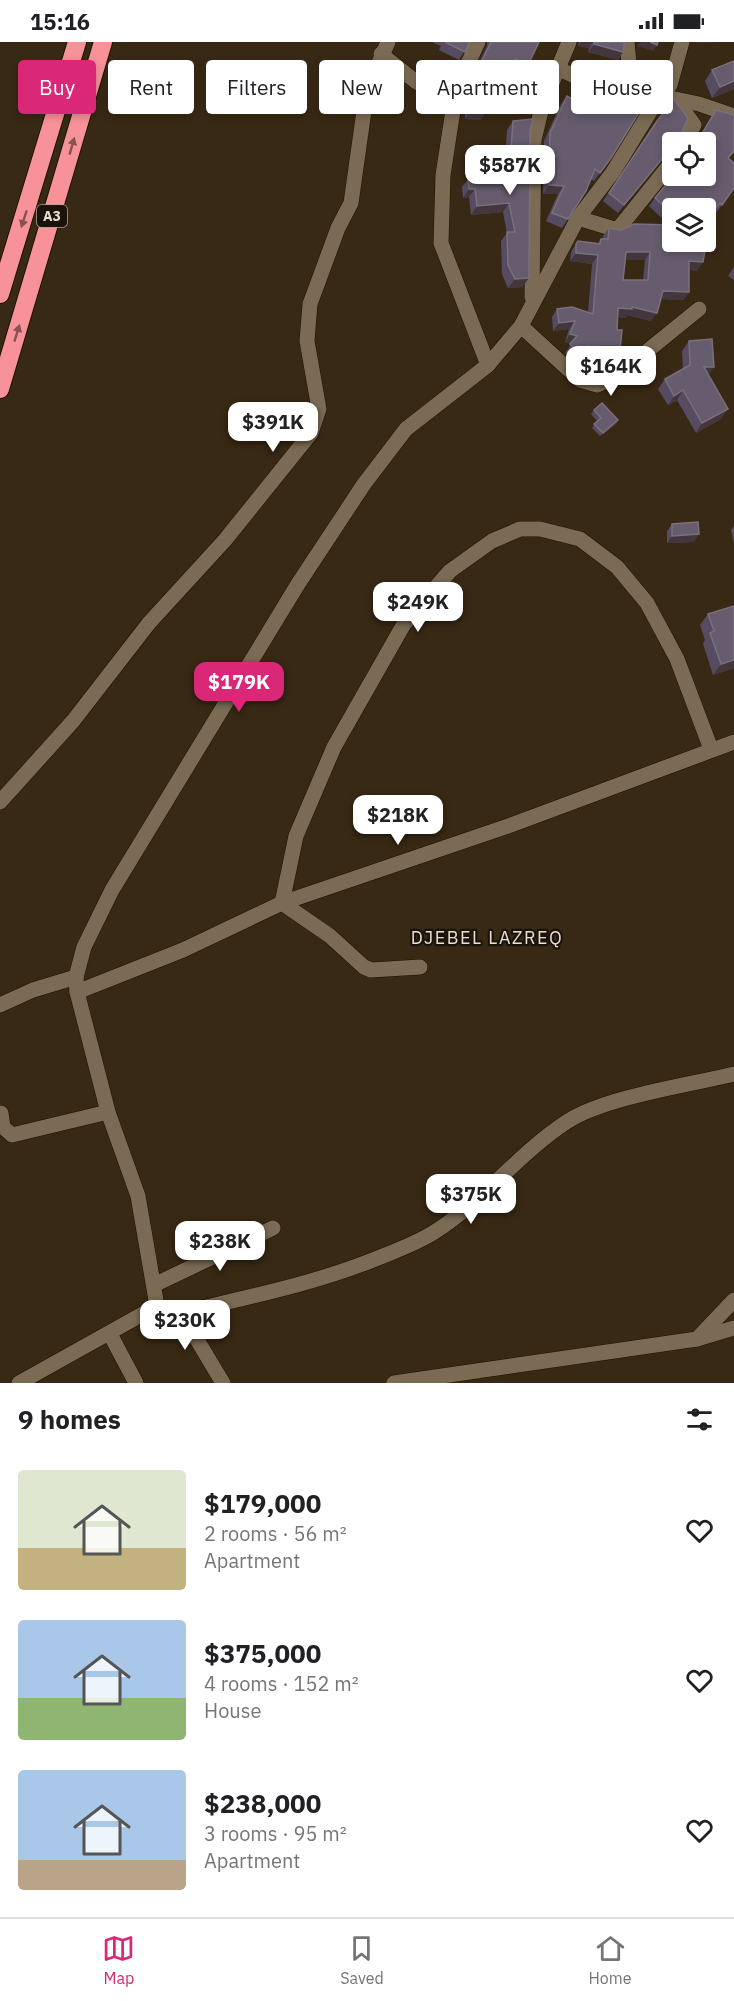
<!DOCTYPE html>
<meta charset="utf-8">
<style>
:root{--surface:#fff;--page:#f2f2f2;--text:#202124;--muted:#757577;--line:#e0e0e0;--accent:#db2777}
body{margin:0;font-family:"IBM Plex Sans",sans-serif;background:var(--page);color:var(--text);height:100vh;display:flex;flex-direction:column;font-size:22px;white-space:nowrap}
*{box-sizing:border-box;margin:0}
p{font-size:20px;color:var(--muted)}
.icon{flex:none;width:33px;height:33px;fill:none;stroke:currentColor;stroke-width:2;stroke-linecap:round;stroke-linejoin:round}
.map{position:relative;height:1341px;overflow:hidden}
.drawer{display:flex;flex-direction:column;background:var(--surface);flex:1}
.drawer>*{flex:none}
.top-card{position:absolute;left:18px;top:18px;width:699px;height:54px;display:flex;gap:12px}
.buttons{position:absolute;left:662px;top:90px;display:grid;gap:12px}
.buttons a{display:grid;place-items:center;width:54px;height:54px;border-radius:6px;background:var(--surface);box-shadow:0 3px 9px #0003;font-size:30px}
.price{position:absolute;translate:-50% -51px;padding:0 14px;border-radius:12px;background:#fff;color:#222;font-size:20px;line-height:39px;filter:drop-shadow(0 2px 3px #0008)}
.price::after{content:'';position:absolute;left:50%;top:36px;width:18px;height:14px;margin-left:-9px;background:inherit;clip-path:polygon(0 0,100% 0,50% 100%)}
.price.on{background:var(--accent);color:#fff}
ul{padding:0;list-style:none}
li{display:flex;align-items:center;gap:18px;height:150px;padding:0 18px}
li span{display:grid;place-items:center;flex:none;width:168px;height:120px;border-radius:6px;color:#555}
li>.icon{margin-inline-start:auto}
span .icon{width:72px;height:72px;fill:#fffc;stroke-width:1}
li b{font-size:26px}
h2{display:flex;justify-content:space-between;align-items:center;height:72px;padding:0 18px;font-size:26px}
.pill{padding:0 21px;border-radius:6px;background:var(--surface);box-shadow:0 3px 9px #0003;font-size:21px;line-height:54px}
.pill.on{background:var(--accent);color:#fff}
.status{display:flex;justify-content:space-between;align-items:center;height:42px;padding:0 30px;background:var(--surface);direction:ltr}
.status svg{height:16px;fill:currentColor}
.tabs{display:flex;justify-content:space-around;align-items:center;height:84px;border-top:2px solid var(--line);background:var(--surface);font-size:16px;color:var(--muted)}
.tabs a{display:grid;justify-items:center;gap:3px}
.tabs .on{color:var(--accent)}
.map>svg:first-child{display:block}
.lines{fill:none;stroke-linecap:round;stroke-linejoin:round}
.minor-casing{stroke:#1f1100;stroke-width:16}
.highway-casing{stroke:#1f1100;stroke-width:20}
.minor{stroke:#7b6b54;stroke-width:15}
.highway{stroke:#f79298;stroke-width:18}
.wall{fill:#564c61;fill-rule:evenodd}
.shaded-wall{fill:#43373d}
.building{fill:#665c6d;stroke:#7a707d;stroke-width:1.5;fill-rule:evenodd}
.oneway{fill:#885251}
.labels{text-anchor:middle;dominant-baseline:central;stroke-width:4.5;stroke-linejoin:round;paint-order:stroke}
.shield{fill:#1a130a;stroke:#aaa296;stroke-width:1.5}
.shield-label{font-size:14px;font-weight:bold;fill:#e8dfd2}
.quarter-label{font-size:18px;letter-spacing:1.5px;fill:#e8dfd2;stroke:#1a130a}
</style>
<div class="status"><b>15:16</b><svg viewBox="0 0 49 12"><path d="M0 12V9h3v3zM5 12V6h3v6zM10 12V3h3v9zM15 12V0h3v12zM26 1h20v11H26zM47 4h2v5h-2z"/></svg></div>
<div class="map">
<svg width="734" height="1341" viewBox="0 0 734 1341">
<rect width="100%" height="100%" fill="#382914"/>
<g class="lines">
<defs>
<g id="minor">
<path d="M478 0 457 45 454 62 443 133 441 201 488 323"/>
<path d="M627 0 629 21 645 66"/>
<path d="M381 12 415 39 454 62"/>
<path d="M559 27 627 58"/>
<path d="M457 45 507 54 542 65 534 98 532 255"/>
<path d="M661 54 699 62 734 74"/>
<path d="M676 58 694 83 685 100"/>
<path d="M542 65 569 0"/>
<path d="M578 176 614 187 619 186 672 120"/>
<path d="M521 284 580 338 597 343 614 336 699 267"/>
<path d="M0 760 73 679 149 581 225 498 311 391 319 367 307 299 310 262 338 186 351 161 365 62 372 37 388 0"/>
<path d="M420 925 371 928 364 925 330 894 282 861 296 794 334 705 404 582 450 529 492 499 520 487H540L580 497 617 525 647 561 677 617 711 707"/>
<path d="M77 950 183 908 282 861 511 783 734 700"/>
<path d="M0 963 33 948 76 935"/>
<path d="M1 1071 3 1085 12 1093 108 1070"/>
<path d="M154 1243 273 1186"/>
<path d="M157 1264 181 1271 223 1341"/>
<path d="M181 1271C248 1255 314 1242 378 1216 397 1208 418 1201 436 1189 484 1158 520 1110 568 1079 606 1055 689 1043 734 1032"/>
<path d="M110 1292 136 1341"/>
<path d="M697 1297 734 1258"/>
<path d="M19 1341 157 1264 138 1154 108 1070 77 950 76 935 84 905 112 848 298 542 364 442 406 387 488 323 521 284 578 176 613 130 651 68 670 43 682 0"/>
<path d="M394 1341 697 1297 734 1286"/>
</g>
<g id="highway">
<path d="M0 252 77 0"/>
<path d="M0 347 103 0"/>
</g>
</defs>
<!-- minor casing -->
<use href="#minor" class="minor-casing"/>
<!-- highway casing -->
<use href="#highway" class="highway-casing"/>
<!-- minor -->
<use href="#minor" class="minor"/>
<!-- highway -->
<use href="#highway" class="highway"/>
</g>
<!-- wall -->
<g class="wall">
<path d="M432 0H470L459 18 439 8 441 4Z"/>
<path d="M487 0H539L526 27 520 35 512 27 502 43 473 33 487 4Z"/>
<path d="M579 0H624L623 10 618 18 588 10 589 6 578 4Z"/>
<path d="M734 19V47L712 56 705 39 712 28Z"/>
<path d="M472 49 485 71 480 78 465 77 466 57Z"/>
<path d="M609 49 611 116 594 139 591 137 568 177 562 186 546 179 558 152H543L544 99 561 62 567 54 597 70 603 57Z"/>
<path d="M716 68 728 117 734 146 716 171 705 166H672V200L687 207 697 229 689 227V250L683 258 661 257 651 279 627 273 626 276 618 275 614 315 581 313 575 320 565 311 571 302 565 300 569 287 553 289 552 275 557 267 588 271 592 222 570 219 571 211 572 208 578 199 598 201 601 197H603V194L609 186 621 188 669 183 649 164 655 156 705 134 697 98ZM626 218H645L643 238H623Z"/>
<path d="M513 79 530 89 529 236 522 245 508 246 502 232 501 199 507 191 503 170 471 173 469 155 463 156 462 145 468 137 477 136 475 116 481 107 500 131H517L516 120 505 118 507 88Z"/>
<path d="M651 87 681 92 672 100 665 113 618 171 603 159Z"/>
<path d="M734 225V238L728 234Z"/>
<path d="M689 299 708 332 721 377 696 391 677 358 668 363 658 347 665 337 683 327 682 309Z"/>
<path d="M594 368 618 378 616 382 600 394 592 386 597 379 591 372Z"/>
<path d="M672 482 694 500 667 501V489Z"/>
<path d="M734 484V502L731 488Z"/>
<path d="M734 564V626L713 633 703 602 705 598 700 583 708 572Z"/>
</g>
<!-- shaded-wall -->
<g class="shaded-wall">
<path d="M581 0H593L589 6 578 4Z"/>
<path d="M640 0H650L657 3 653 9 637 4Z"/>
<path d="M697 0H727L696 1Z"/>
<path d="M594 2 623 10 618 18 588 10Z"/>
<path d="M479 25 508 35 502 43 473 33Z"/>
<path d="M734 39V47L712 56 720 45Z"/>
<path d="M470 70 485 71 480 78 465 77Z"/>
<path d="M671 105H672V111L665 113 618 171Z"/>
<path d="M511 109 523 111 516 120 505 118Z"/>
<path d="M549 143 564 144 558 152H543Z"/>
<path d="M469 147H475L469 155 463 156Z"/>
<path d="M509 161 503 170 471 173 477 164Z"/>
<path d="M626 210H650L645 218H621Z"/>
<path d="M576 211 598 213 592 222 570 219Z"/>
<path d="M689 219 703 220 697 229 683 227Z"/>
<path d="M529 236 522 245 508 246 515 237Z"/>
<path d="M663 249 689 250 683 258 657 257Z"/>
<path d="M632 265 657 271 651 279 627 273 626 276 613 275 618 266Z"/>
<path d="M575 279 569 287 553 289 559 281Z"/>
<path d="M570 292 577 294 571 302 565 300Z"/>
<path d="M587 304 620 307 614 315 581 313 575 320Z"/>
<path d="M704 325H714L707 335Z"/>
<path d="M683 348 677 358 668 363 674 354Z"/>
<path d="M728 367 721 377 696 391 702 381Z"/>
<path d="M618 378 616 382 600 394 603 391Z"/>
<path d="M699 492 694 500 667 501 672 494Z"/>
<path d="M734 618V626L713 633 721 622Z"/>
</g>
<!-- building -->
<g class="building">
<path d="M445 0H470L465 10Z"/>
<path d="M491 0H539L526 27 516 17 508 35 479 25Z"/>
<path d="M594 0H624V7L623 10 594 2Z"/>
<path d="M650 0H658L657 3Z"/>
<path d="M734 19V39L720 45 712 28Z"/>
<path d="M472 49 486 52 485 71 470 70Z"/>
<path d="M609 49 643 64 611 116 600 131 595 127 586 149 568 177 552 171 564 144 549 143 550 91 567 54 599 71Z"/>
<path d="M674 57 688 76 681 92 687 100H672V105L624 163 609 151 657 79Z"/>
<path d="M716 68 734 73V109L728 116 734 121V146L722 163 720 161 705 179V166H672V171L655 156 673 134H705V100H693L699 97Z"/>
<path d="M533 77 530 89 529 236 515 237 508 223 507 190H515L509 161 477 164 475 147H469L468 137 484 135 481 107 497 105 500 131 524 132 523 111 511 109 513 79Z"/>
<path d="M634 182 672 183V200H688L687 207 705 209 703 220 689 219V250L663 249 657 271 632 265V267L618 266 617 288H622L620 307 587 304 581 312 570 302 577 294 570 292 575 279 559 281 557 267 572 265 593 272 598 213 576 211V202L578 199 600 202 601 197H608L609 186 621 188ZM626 210H650L648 238H623Z"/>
<path d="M712 297 714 325H704L728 367 702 381 683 348 674 354 665 337 690 323 689 299Z"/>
<path d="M602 361 618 378 603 391 594 382 601 376 594 368Z"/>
<path d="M698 480 699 492 672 494V482Z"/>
<path d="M734 564V618L721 622 710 591 714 589 708 572Z"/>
</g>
<!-- one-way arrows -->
<defs><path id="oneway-solid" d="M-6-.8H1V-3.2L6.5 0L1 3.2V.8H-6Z" transform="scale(1.5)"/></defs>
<g class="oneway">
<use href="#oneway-solid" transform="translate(72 104) rotate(-74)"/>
<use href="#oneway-solid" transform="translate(24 177) rotate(108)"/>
<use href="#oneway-solid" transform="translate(17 291) rotate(-73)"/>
</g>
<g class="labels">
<!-- shield labels -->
<rect class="shield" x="37" y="163" width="30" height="22" rx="4.5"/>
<g class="shield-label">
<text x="52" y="174">A3</text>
</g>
<!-- quarter labels -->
<g class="quarter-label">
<text x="487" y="895">DJEBEL LAZREQ</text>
</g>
</g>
</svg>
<div class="buttons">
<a><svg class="icon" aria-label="locate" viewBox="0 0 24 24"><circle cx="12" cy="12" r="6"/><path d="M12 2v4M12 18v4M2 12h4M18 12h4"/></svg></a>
<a><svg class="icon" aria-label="layers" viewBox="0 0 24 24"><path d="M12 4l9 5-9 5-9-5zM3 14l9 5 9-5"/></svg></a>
</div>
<b class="price" style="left:510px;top:154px">$587K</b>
<b class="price" style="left:611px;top:355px">$164K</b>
<b class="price" style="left:273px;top:411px">$391K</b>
<b class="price" style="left:418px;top:591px">$249K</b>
<b class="price on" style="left:239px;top:671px">$179K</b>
<b class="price" style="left:398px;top:804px">$218K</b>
<b class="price" style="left:471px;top:1183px">$375K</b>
<b class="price" style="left:220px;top:1230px">$238K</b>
<b class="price" style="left:185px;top:1309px">$230K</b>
<div class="top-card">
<a class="pill on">Buy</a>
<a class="pill">Rent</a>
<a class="pill">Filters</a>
<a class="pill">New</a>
<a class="pill">Apartment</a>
<a class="pill">House</a>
</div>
</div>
<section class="drawer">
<h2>9 homes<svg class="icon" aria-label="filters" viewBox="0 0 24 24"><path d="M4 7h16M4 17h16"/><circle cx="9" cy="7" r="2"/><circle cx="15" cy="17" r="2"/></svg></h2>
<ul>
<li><span style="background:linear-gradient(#dfe7d0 65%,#c2b280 0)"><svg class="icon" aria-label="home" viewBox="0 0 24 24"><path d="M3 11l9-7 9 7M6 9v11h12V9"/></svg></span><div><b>$179,000</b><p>2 rooms · 56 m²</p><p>Apartment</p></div><svg class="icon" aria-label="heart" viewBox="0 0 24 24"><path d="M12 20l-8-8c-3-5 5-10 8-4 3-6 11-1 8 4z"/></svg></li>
<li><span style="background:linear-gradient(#a9c7e8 65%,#8fb573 0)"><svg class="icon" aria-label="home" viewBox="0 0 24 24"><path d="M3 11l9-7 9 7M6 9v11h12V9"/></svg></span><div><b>$375,000</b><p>4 rooms · 152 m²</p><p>House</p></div><svg class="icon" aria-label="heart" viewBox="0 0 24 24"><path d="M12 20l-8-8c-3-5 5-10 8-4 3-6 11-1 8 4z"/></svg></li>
<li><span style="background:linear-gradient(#a9c7e8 75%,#b9a48a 0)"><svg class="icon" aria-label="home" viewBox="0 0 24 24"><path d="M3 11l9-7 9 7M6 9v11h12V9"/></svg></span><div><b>$238,000</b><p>3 rooms · 95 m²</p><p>Apartment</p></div><svg class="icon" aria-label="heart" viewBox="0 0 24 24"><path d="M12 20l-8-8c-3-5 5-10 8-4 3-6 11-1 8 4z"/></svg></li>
</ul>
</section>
<nav class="tabs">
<a class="on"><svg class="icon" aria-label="map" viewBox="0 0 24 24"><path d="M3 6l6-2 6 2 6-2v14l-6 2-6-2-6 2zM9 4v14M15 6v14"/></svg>Map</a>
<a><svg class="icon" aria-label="saved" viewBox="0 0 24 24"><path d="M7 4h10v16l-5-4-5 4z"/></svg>Saved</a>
<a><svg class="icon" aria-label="home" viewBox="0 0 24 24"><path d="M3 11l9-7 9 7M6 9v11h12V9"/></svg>Home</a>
</nav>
